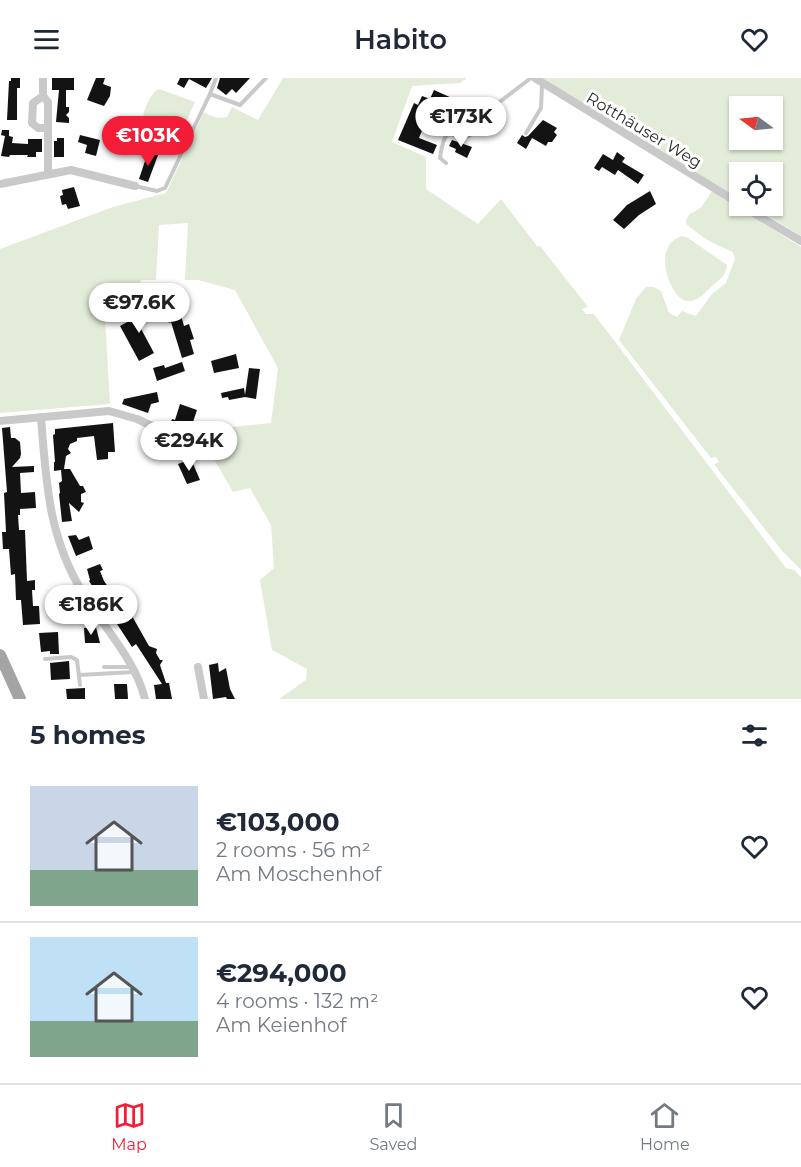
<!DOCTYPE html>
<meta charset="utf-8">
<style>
:root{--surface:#fff;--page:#f2f2f3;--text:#1f2937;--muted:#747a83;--line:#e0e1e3;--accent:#f41d37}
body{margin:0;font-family:Montserrat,sans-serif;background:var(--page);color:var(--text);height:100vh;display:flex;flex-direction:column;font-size:22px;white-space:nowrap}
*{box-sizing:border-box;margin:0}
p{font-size:20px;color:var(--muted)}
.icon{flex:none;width:33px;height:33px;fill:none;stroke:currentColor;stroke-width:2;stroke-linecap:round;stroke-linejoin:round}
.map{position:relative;height:621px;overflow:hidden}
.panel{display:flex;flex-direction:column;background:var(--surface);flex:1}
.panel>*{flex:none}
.needle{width:39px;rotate:285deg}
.fabs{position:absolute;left:729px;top:18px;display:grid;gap:12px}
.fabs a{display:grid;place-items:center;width:54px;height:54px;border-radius:0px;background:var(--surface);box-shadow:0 2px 4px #0004;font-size:30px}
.price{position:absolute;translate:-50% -51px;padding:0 14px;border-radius:21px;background:#fff;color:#222;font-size:20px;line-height:39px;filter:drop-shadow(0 2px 3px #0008)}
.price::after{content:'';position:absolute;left:50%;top:36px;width:18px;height:14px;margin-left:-9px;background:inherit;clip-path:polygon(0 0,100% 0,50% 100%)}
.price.active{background:var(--accent);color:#fff}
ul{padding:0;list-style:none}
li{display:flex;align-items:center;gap:18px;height:150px;padding:0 30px}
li+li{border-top:2px solid var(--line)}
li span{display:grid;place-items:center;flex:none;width:168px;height:120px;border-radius:0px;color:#555}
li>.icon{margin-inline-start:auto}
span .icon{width:72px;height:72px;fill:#fffc;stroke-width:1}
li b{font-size:26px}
h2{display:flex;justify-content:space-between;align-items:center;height:72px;padding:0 30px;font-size:26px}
header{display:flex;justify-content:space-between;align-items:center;height:78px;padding:0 30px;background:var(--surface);font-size:27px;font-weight:600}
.tabs{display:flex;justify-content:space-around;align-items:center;height:84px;border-top:2px solid var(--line);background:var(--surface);font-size:16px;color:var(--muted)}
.tabs a{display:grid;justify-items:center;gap:3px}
.tabs .active{color:var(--accent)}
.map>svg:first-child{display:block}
.green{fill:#e3ecd8;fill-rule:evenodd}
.building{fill:#131313}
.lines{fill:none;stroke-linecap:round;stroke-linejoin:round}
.lane{stroke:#c9c9c9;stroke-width:4}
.street{stroke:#c9c9c9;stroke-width:8}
.primary{stroke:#a4a4a4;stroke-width:12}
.labels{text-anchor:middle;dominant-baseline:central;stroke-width:6;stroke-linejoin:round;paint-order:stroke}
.street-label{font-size:16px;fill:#2c2c2c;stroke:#fff}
</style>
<header><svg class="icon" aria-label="menu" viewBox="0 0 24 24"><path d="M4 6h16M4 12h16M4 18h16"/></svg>Habito<svg class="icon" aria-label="heart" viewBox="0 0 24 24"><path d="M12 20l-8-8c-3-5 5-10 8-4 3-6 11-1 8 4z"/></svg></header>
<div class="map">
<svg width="801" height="621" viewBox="0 0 801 621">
<rect width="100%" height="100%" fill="#fff"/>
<!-- green -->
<g class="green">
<path d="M283 0H467L460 5 412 8 392 64 426 79V111L478 146 501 121 537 168H540L588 229 582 231 586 236H594L786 490 794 492 801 499V621H279L306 602 307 591 272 572 260 502 274 490 271 447 250 410 233 414 204 364 232 349 271 345 278 290 235 212 198 202H185L188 145 159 147 156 202H141L132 229 105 240 110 326 0 335V171L113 129 166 115 204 34C212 39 218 41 227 39L232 29 258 42Z"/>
<path d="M543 0H801V158L751 128H772V94H740L739 121 581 25ZM740 28H772V62H740Z"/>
<path d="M159 11 195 24 179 60C170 63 150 58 144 48 139 39 150 15 159 11Z"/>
<path d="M712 113 801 169V492L783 474 719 393 714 386 719 384 716 379 711 380 619 262 636 221 646 209H654L661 213 669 235 677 239 682 233 696 238 712 216 726 205 735 181 733 174C715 167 700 158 686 146 687 135 691 136 699 131 704 127 708 118 712 113Z"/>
<path d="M682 158 688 160 727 187C726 198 719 202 711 209 705 215 697 224 687 223 672 222 649 169 682 158Z"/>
</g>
<!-- building -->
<g class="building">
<path d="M11 0H20V10H17V42H7L9 3H11Z"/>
<path d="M52 0H74V12H66V29H69V34L66 37 69 40V45L56 44 59 12H52Z"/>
<path d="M96 0H105L103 6 111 9 110 18 104 28 87 22Z"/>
<path d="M180 0H212L206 10 189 1 184 10 177 6Z"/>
<path d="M220 0H250L236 15 232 11 226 17 217 10Z"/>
<path d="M434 12 481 33 472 51 461 46 465 39 433 25 419 60 437 67 433 76 398 62 414 25 418 27 422 18 430 21Z"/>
<path d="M543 42 557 50 554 54 557 57 552 64H548L546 68 532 60 526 71 517 65 522 57 525 59 528 58Z"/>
<path d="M2 52H9V58L13 59 12 65 28 66V61H42V74H36V79H27L28 77H10L9 79 1 78 5 58 1 57Z"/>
<path d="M80 57 100 62 96 78 85 75 87 67 78 64Z"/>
<path d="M57 60H64V79H54V63H57Z"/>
<path d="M452 62 472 69 467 80 455 74 456 71 449 68Z"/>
<path d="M148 74 158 77 148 104 139 101Z"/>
<path d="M617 74 625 80 622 84 644 97 638 106 618 92 615 97 602 89 599 93 594 90 603 76 613 82Z"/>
<path d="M74 109 80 128 68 131 66 126 62 127 60 118 63 117 62 112Z"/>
<path d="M650 113 656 126 639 137 624 151 613 142 627 127Z"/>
<path d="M156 228 160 235 139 247 154 275 139 283 120 248Z"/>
<path d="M179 230 184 248 189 246 194 261 190 262 194 276 182 280 171 244 169 245 165 234Z"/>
<path d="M236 276 239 290 214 295 211 283Z"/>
<path d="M182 284 185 293 157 303 153 290 164 287 165 290Z"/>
<path d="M249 290 260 291 256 321 245 319 229 322 228 319 222 320 221 315 244 310 245 317Z"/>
<path d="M157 314 159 324 151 326 148 335 122 326 124 321Z"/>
<path d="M180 326 197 332 190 353 170 348 172 341 175 342Z"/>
<path d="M113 345 115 374H108V381L97 382 94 358 77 360V363L70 366 68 371 71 375 66 378 64 391H70L80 408H83L86 414 81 416V424L84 425 79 434 69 425 72 443 62 444 59 416 60 415 59 405 62 403 61 392 54 393V384H55L53 357 55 356V351Z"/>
<path d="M10 349 11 360H15L20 364 21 376 20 380 12 389 34 388V394L20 395 21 415 35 414 36 430 20 431V437H18L19 452H25L27 503 35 502V512H32L33 528H39L40 546 23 547 21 522H16L15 496 11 497 9 471H3L2 454H6L4 415 7 414 2 350Z"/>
<path d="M191 381 200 402 187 406 178 386Z"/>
<path d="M76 457 79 462 89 458 93 471 76 478 68 458Z"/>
<path d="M100 486 103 492 100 493 104 503 111 513 132 538 149 568 157 571 156 575 160 582H163L160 587 166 605H169L172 621H156L154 607 162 606 136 566 132 569 89 503 90 502 87 491Z"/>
<path d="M96 549 100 565H85L84 550Z"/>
<path d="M58 554 59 576H50V573L41 574 39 555Z"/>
<path d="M69 583 70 601 51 602 50 585Z"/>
<path d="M218 585 219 594 226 590 230 611 235 621H227L226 619 213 621 209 587Z"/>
<path d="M114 606H127L128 621H115Z"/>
<path d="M85 610V621H67L66 611Z"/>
</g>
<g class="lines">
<!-- lane -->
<g class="lane">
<path d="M210 16 216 0"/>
<path d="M526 55 541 30 542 6"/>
<path d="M446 85 440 80C446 38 453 66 473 56L493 29 531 0"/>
<path d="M135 108 157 113 165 110 210 16 240 27 266 0"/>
<path d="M45 581 71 579 77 582 80 607"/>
<path d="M104 589H131"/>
<path d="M79 597 134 594"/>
</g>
<!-- street -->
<g class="street">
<path d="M43 0V18L48 24V96"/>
<path d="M535 0 740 126"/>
<path d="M43 18 33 25 32 45 38 50H48"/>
<path d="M0 106 71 92 135 108"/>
<path d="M742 128 801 163"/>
<path d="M41 339C46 402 48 459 83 515 104 550 135 581 145 621"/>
<path d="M0 343 109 333 137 341 174 358 173 364"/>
<path d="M198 589 204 621"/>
</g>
<!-- primary -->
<path class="primary" d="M0 577 20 621"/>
</g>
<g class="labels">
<!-- street labels -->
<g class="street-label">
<text transform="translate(644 52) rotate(31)">Rotthäuser Weg</text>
</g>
</g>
</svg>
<div class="fabs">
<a><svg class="needle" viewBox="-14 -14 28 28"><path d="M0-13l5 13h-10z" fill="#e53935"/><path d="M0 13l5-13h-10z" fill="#747a83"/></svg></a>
<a><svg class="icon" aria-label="locate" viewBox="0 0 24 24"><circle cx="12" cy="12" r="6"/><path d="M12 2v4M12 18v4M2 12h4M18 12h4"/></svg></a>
</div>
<b class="price" style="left:461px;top:70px">€173K</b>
<b class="price active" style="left:148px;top:89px">€103K</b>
<b class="price" style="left:139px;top:256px">€97.6K</b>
<b class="price" style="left:189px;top:394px">€294K</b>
<b class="price" style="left:91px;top:558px">€186K</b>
</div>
<section class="panel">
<h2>5 homes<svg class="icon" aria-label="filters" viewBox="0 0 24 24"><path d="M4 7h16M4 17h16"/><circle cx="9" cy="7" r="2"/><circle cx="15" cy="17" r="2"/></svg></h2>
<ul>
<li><span style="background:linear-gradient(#c9d6e8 70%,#7fa58c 0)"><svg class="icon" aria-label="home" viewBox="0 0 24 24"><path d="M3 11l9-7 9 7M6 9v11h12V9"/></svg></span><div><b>€103,000</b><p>2 rooms · 56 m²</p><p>Am Moschenhof</p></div><svg class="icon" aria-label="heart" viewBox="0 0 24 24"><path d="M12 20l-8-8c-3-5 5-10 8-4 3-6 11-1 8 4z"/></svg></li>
<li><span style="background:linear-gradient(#bfe0f5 70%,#7fa58c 0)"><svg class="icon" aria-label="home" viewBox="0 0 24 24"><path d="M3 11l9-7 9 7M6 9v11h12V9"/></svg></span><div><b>€294,000</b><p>4 rooms · 132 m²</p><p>Am Keienhof</p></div><svg class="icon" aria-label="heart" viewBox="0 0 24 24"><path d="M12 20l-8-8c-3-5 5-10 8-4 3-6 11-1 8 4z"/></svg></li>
</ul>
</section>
<nav class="tabs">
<a class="active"><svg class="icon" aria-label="map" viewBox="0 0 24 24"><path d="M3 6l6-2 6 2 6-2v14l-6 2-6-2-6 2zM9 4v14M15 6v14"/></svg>Map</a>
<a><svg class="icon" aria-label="saved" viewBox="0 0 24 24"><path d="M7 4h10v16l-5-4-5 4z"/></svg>Saved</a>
<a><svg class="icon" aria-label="home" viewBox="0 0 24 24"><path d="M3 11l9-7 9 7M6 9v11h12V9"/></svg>Home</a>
</nav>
